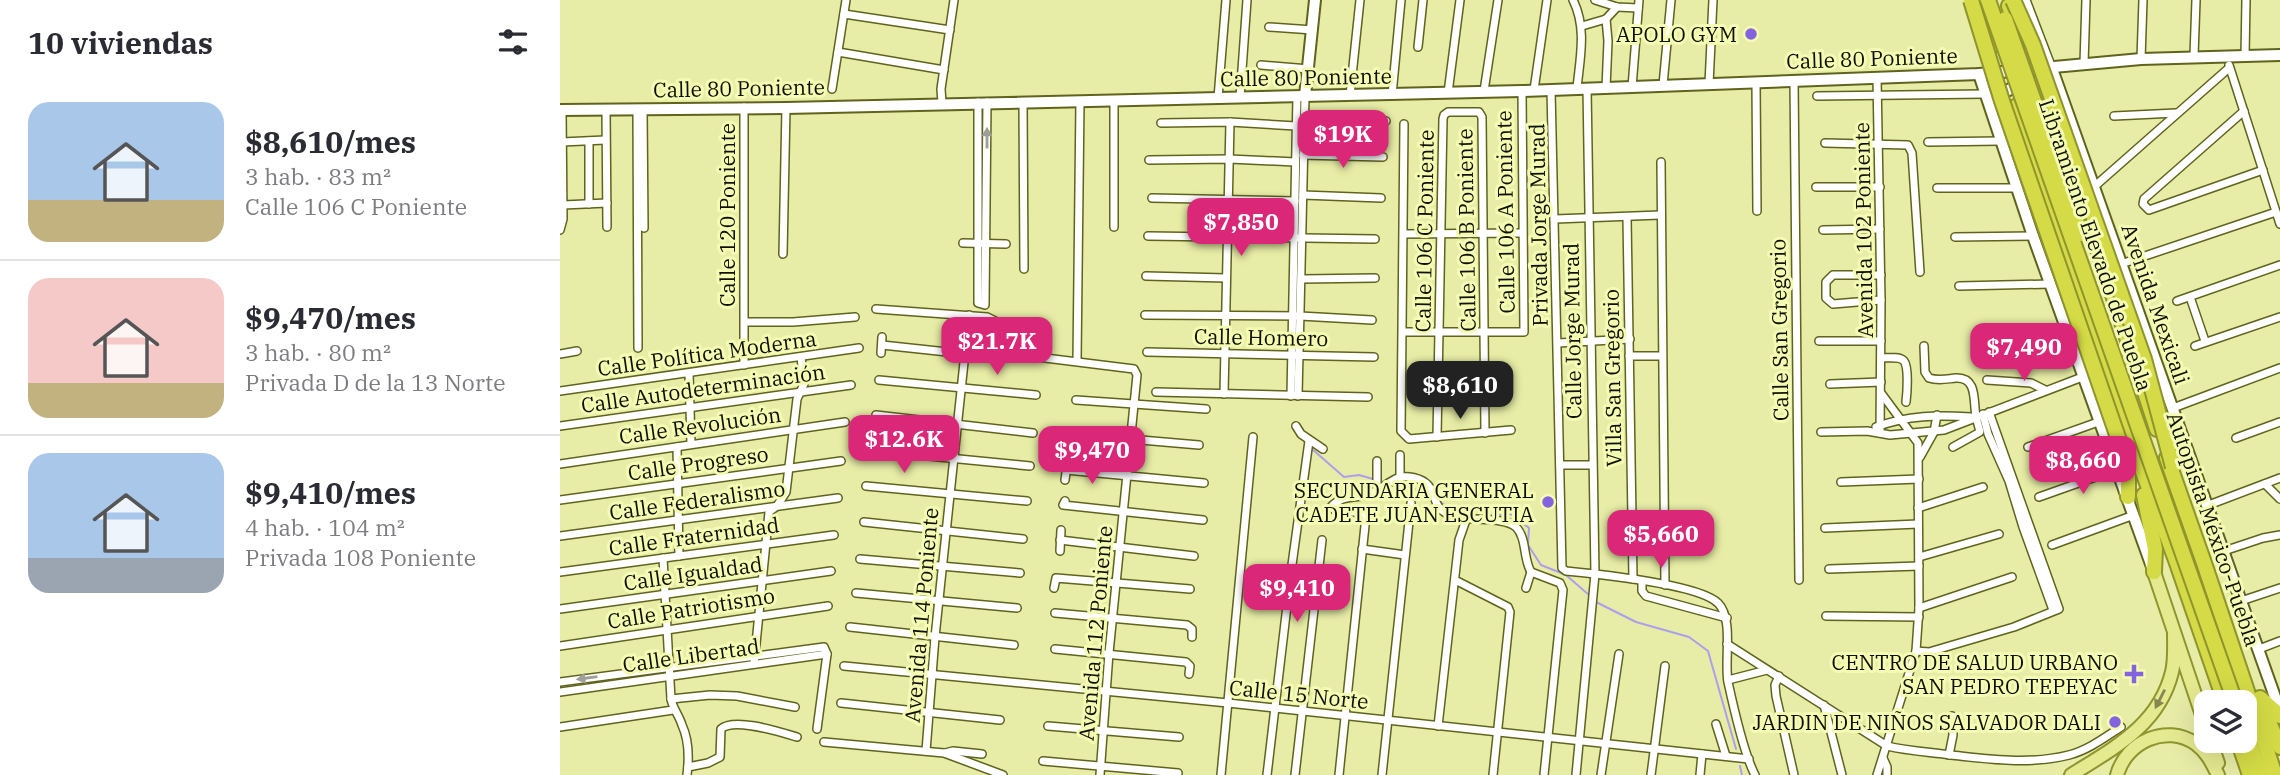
<!DOCTYPE html>
<html lang="es">
<meta charset="utf-8">
<style>
:root{--surface:#fff;--page:#f2f2f3;--text:#2b2b33;--muted:#7c7c81;--line:#e1e1e2;--accent:#db2777}
body{margin:0;font-family:"IBM Plex Serif",serif;background:var(--page);color:var(--text);height:100vh;display:flex;flex-direction:column;font-size:26px;white-space:nowrap}
*{box-sizing:border-box;margin:0}
p{font-size:23px;color:var(--muted)}
.icon{flex:none;width:38px;height:38px;fill:none;stroke:currentColor;stroke-width:2;stroke-linecap:round;stroke-linejoin:round}
.map{position:relative;flex:1;overflow:hidden}
.side{display:flex;flex-direction:column;background:var(--surface);width:560px}
.side>*{flex:none}
.controls{position:absolute;left:1634px;top:690px;display:grid;gap:14px}
.controls a{display:grid;place-items:center;width:63px;height:63px;border-radius:14px;background:var(--surface);box-shadow:0 7px 28px #0002;font-size:35px}
.price{position:absolute;translate:-50% -60px;padding:0 16px;border-radius:14px;background:var(--accent);color:#fff;font-size:23px;line-height:46px;filter:drop-shadow(0 2px 4px #0008)}
.price::after{content:'';position:absolute;left:50%;top:42px;width:21px;height:16px;margin-left:-10px;background:inherit;clip-path:polygon(0 0,100% 0,50% 100%)}
.price.current{background:#222;color:#fff}
ul{padding:0;list-style:none}
li{display:flex;align-items:center;gap:21px;height:175px;padding:0 28px}
li+li{border-top:2px solid var(--line)}
li span{display:grid;place-items:center;flex:none;width:196px;height:140px;border-radius:21px;color:#555}
li>.icon{margin-inline-start:auto}
span .icon{width:84px;height:84px;fill:#fffc;stroke-width:1}
li b{font-size:30px}
h2{display:flex;justify-content:space-between;align-items:center;height:84px;padding:0 28px;font-size:30px}
main{display:flex;flex:1;min-height:0}
.map>svg:first-child{display:block}
.lines{fill:none;stroke-linecap:round;stroke-linejoin:round}
.stream{stroke:#ad9fed;stroke-width:2}
.street-casing{stroke:#60631d;stroke-width:10}
.secondary-casing{stroke:#60631d;stroke-width:14}
.primary-casing{stroke:#8f942e;stroke-width:16}
.highway-casing{stroke:#8f942e;stroke-width:18}
.street{stroke:#fff;stroke-width:7}
.secondary{stroke:#fff;stroke-width:10}
.primary{stroke:#e5e990;stroke-width:12}
.highway{stroke:#d4db46;stroke-width:14}
.highway-bridge-casing{stroke:#8f942e;stroke-width:18;stroke-linecap:butt}
.highway-bridge{stroke:#d4db46;stroke-width:14}
.oneway{fill:#9f9f99}
.oneway2{fill:#85874f}
.poi-dot{fill:#8463df;stroke:#f4fbb3;stroke-width:2.5}
.labels{text-anchor:middle;dominant-baseline:central;stroke-width:6;stroke-linejoin:round;paint-order:stroke}
.poi-label{font-size:21px;fill:#0f1000;stroke:#f4fbb3;text-anchor:end}
.street-label{font-size:21px;fill:#0f1000;stroke:#f4fbb3}
</style>
<main>
<section class="side">
<h2>10 viviendas<svg class="icon" aria-label="filters" viewBox="0 0 24 24"><path d="M4 7h16M4 17h16"/><circle cx="9" cy="7" r="2"/><circle cx="15" cy="17" r="2"/></svg></h2>
<ul>
<li><span style="background:linear-gradient(#a9c7e8 70%,#c2b280 0)"><svg class="icon" aria-label="home" viewBox="0 0 24 24"><path d="M3 11l9-7 9 7M6 9v11h12V9"/></svg></span><div><b>$8,610/mes</b><p>3 hab. · 83 m²</p><p>Calle 106 C Poniente</p></div></li>
<li><span style="background:linear-gradient(#f6c9c9 75%,#c2b280 0)"><svg class="icon" aria-label="home" viewBox="0 0 24 24"><path d="M3 11l9-7 9 7M6 9v11h12V9"/></svg></span><div><b>$9,470/mes</b><p>3 hab. · 80 m²</p><p>Privada D de la 13 Norte</p></div></li>
<li><span style="background:linear-gradient(#a9c7e8 75%,#9aa5b1 0)"><svg class="icon" aria-label="home" viewBox="0 0 24 24"><path d="M3 11l9-7 9 7M6 9v11h12V9"/></svg></span><div><b>$9,410/mes</b><p>4 hab. · 104 m²</p><p>Privada 108 Poniente</p></div></li>
</ul>
</section>
<div class="map">
<svg width="1720" height="775" viewBox="0 0 1720 775">
<rect width="100%" height="100%" fill="#e7eda6"/>
<g class="lines">
<!-- stream -->
<g class="stream">
<path d="M752 449 784 477 799 475 813 479"/>
<path d="M834 484 868 493"/>
<path d="M878 500 887 507 918 516"/>
<path d="M924 516 951 514 969 528 968 545 981 565 1006 575 1029 595"/>
<path d="M1036 602 1076 622 1129 637 1148 651 1176 749"/>
<path d="M1180 766 1182 775"/>
</g>
<defs>
<g id="street">
<path d="M1013 0C1027 28 1020 58 1017 88"/>
<path d="M1035 0 1057 7 1078 8"/>
<path d="M1466 0 1492 68"/>
<path d="M284 14 390 30"/>
<path d="M1022 26 1046 19 1057 7"/>
<path d="M709 27 753 30"/>
<path d="M858 47 863 0"/>
<path d="M278 52 384 70"/>
<path d="M1634 56 1636 0"/>
<path d="M1685 56 1686 0"/>
<path d="M1581 59 1583 0"/>
<path d="M1524 64 1526 0"/>
<path d="M701 65 749 69"/>
<path d="M1669 65 1720 224"/>
<path d="M1317 78 1321 300 1320 433"/>
<path d="M1234 80 1239 580"/>
<path d="M1196 82 1197 211"/>
<path d="M1149 84 1153 0"/>
<path d="M1103 85 1111 0"/>
<path d="M1072 87 1079 0"/>
<path d="M1046 88 1048 41 1046 19"/>
<path d="M272 89 286 0"/>
<path d="M974 90 987 0"/>
<path d="M991 90 1002 568 1006 571C1037 574 1138 584 1158 603 1174 619 1164 660 1168 682 1173 705 1184 754 1195 775"/>
<path d="M924 91 938 0"/>
<path d="M888 93 900 0"/>
<path d="M790 95 800 0"/>
<path d="M832 95 841 0"/>
<path d="M1257 96 1425 94"/>
<path d="M658 98 666 0"/>
<path d="M680 98 687 0"/>
<path d="M418 102V303L425 305 427 102"/>
<path d="M463 102 464 269"/>
<path d="M382 103 381 89 394 0"/>
<path d="M184 107V365"/>
<path d="M77 109 78 348"/>
<path d="M83 109 84 228"/>
<path d="M46 110 47 227"/>
<path d="M1684 111 1584 199 1583 204 1589 210 1703 170"/>
<path d="M1554 116 1616 113"/>
<path d="M740 120 826 121"/>
<path d="M601 123 670 122 736 126"/>
<path d="M844 124 841 431 849 439 951 430"/>
<path d="M2 142 45 140"/>
<path d="M1368 142 1440 141"/>
<path d="M1265 143 1348 145 1352 153 1360 272"/>
<path d="M743 155 823 157"/>
<path d="M589 160 669 159 735 162"/>
<path d="M1101 162 1105 585"/>
<path d="M1535 186 1669 68"/>
<path d="M1256 187H1320"/>
<path d="M1377 188H1456"/>
<path d="M743 195 821 198"/>
<path d="M592 198 735 201"/>
<path d="M29 204V141"/>
<path d="M3 205 47 203"/>
<path d="M1067 218 1073 579"/>
<path d="M995 219 1100 215"/>
<path d="M554 227V100"/>
<path d="M0 230 3 219 2 110"/>
<path d="M1263 230 1320 229"/>
<path d="M844 234 962 233"/>
<path d="M588 236 815 239"/>
<path d="M1395 237 1473 236"/>
<path d="M403 243 446 244"/>
<path d="M223 254 226 108"/>
<path d="M1561 264 1716 212"/>
<path d="M1321 275H1273L1266 282V298L1273 304 1321 300"/>
<path d="M586 276 666 278"/>
<path d="M742 279 815 278"/>
<path d="M1399 286 1490 284"/>
<path d="M1630 297 1645 341"/>
<path d="M1617 301 1720 265"/>
<path d="M316 309 427 317 435 321 461 355 574 369 577 375 549 653 540 775"/>
<path d="M585 315 740 316 812 320"/>
<path d="M185 322H233L295 317"/>
<path d="M843 332H964L962 91"/>
<path d="M1422 336 1509 333"/>
<path d="M1259 341H1321"/>
<path d="M998 343 1070 339"/>
<path d="M322 345 434 357"/>
<path d="M1364 346 1365 372 1369 378C1378 381 1386 379 1396 378 1418 377 1413 402 1416 416 1417 422 1419 427 1420 432L1393 447"/>
<path d="M1635 346 1720 317"/>
<path d="M587 352 814 357"/>
<path d="M321 353 322 337"/>
<path d="M0 354 17 351"/>
<path d="M1069 356H1102"/>
<path d="M1321 358C1327 358 1340 356 1344 361 1349 367 1347 394 1346 402"/>
<path d="M517 361 520 101"/>
<path d="M129 373 131 444"/>
<path d="M319 380 476 395"/>
<path d="M1427 380 1471 383 1485 390"/>
<path d="M1270 384 1321 382"/>
<path d="M0 391 299 348"/>
<path d="M596 392 808 397"/>
<path d="M664 394 670 122"/>
<path d="M731 396 737 96"/>
<path d="M738 396 745 96"/>
<path d="M516 400 646 409"/>
<path d="M1613 408 1720 368"/>
<path d="M1423 414 1428 434 1449 481 1463 527 1493 610"/>
<path d="M316 415 473 433"/>
<path d="M0 426 291 385"/>
<path d="M736 426 741 434 763 449"/>
<path d="M1316 427C1348 415 1378 415 1411 417"/>
<path d="M1261 432 1307 431 1330 435 1384 430 1525 376"/>
<path d="M511 434 639 445"/>
<path d="M877 437 883 119 884 115 888 112H919L922 117 925 433"/>
<path d="M1676 438 1720 422"/>
<path d="M117 447 119 556"/>
<path d="M1468 447 1541 421"/>
<path d="M307 450 470 466"/>
<path d="M1360 457 1374 432 1377 415"/>
<path d="M817 461V491"/>
<path d="M0 464 285 422"/>
<path d="M1000 465H1031"/>
<path d="M506 470 644 483"/>
<path d="M840 477V455"/>
<path d="M505 480 508 458"/>
<path d="M1281 482 1359 479"/>
<path d="M1705 484 1720 499"/>
<path d="M306 486 467 501"/>
<path d="M1479 497 1558 469"/>
<path d="M0 500 281 461"/>
<path d="M505 501 503 505 643 520"/>
<path d="M1646 506 1720 478"/>
<path d="M1358 508 1423 487"/>
<path d="M304 522 463 539"/>
<path d="M1265 528 1358 524"/>
<path d="M0 536 278 498"/>
<path d="M500 540 634 556"/>
<path d="M1492 545 1574 515"/>
<path d="M802 549 845 555"/>
<path d="M500 551 501 530"/>
<path d="M1664 551 1703 538 1720 535"/>
<path d="M1359 557 1439 534"/>
<path d="M103 558 111 699C113 709 119 715 122 725 129 740 129 759 127 775"/>
<path d="M300 559 460 573"/>
<path d="M1269 569 1359 566"/>
<path d="M0 572 274 535"/>
<path d="M731 572 757 574"/>
<path d="M895 580 948 607 950 612 933 775"/>
<path d="M1082 581V591L1086 596 1167 618"/>
<path d="M494 588 496 578 630 589"/>
<path d="M966 588 971 572"/>
<path d="M296 593 457 608"/>
<path d="M1681 601 1720 588"/>
<path d="M1359 608 1452 577"/>
<path d="M0 609 271 571"/>
<path d="M495 613 627 625 632 629V637"/>
<path d="M1266 616 1359 617"/>
<path d="M290 627 454 645"/>
<path d="M1167 644 1327 746C1348 751 1369 752 1391 755 1429 759 1470 765 1509 755 1528 750 1544 738 1561 727"/>
<path d="M0 646 268 606"/>
<path d="M495 649 626 662 630 666 629 674"/>
<path d="M1699 649 1720 641"/>
<path d="M1356 651 1369 652 1454 627 1499 609 1429 412"/>
<path d="M194 664 209 512 217 506 226 492 237 399 244 384 241 357"/>
<path d="M284 666 668 703 1189 759"/>
<path d="M1219 676 1215 685 1216 696 1234 775"/>
<path d="M1168 680 1207 670"/>
<path d="M0 682 264 647 267 654 257 729"/>
<path d="M0 692 267 654"/>
<path d="M111 699 150 695 177 696 235 707"/>
<path d="M281 703 440 720"/>
<path d="M1264 705 1282 775"/>
<path d="M1156 724 1166 756"/>
<path d="M488 726 619 737"/>
<path d="M878 726 899 540 906 520"/>
<path d="M0 727 113 710"/>
<path d="M264 742 384 753 443 775"/>
<path d="M366 751 375 637 409 315"/>
<path d="M385 753 393 751 422 754"/>
<path d="M1389 755 1393 735 1392 716"/>
<path d="M1323 758 1327 767V775"/>
<path d="M483 761 618 773"/>
<path d="M128 767 148 763 160 757 161 729C174 717 220 732 237 737"/>
<path d="M661 775 693 437"/>
<path d="M707 775 731 572 749 441"/>
<path d="M735 775 762 540"/>
<path d="M779 775 806 516 802 512H777L771 507C782 494 796 499 810 494 820 490 828 482 838 478 847 475 861 478 868 485 878 496 871 509 893 516 911 522 943 516 956 527 967 538 963 559 971 572L1000 583 1003 590 984 775"/>
<path d="M822 775 851 503"/>
<path d="M1016 775 1035 574 1027 88"/>
<path d="M1041 775 1059 654"/>
<path d="M1091 775 1105 666"/>
<path d="M1140 775 1142 754"/>
<path d="M1317 775 1356 651 1359 608 1358 443 1321 393"/>
</g>
<g id="secondary">
<path d="M1492 69 1720 711"/>
<path d="M1419 74 1473 236 1592 567"/>
<path d="M745 96 755 0"/>
<path d="M1437 99C1452 84 1472 80 1493 84"/>
<path d="M0 110 226 108 962 91 1419 74 1581 59 1720 55"/>
</g>
<g id="primary">
<path d="M1594 572 1647 730"/>
<path d="M1650 740 1658 763"/>
<path d="M1511 775C1554 748 1599 725 1612 672 1615 660 1614 646 1614 634"/>
<path d="M1557 775C1566 742 1606 723 1636 744 1647 752 1652 763 1658 775"/>
</g>
<g id="highway">
<path d="M1419 0 1435 44"/>
<path d="M1449 6 1462 41"/>
<path d="M1457 106 1577 456 1616 560 1665 702"/>
<path d="M1537 246 1597 429"/>
<path d="M1563 452 1568 475V497"/>
<path d="M1607 458 1644 563 1715 775"/>
<path d="M1584 495 1595 549 1594 572"/>
<path d="M1700 698 1720 716"/>
<path d="M1699 700 1720 747"/>
<path d="M1685 731 1701 775"/>
<path d="M1678 740 1690 775"/>
</g>
</defs>
<!-- street casing -->
<use href="#street" class="street-casing"/>
<!-- secondary casing -->
<use href="#secondary" class="secondary-casing"/>
<!-- primary casing -->
<use href="#primary" class="primary-casing"/>
<!-- highway casing -->
<use href="#highway" class="highway-casing"/>
<!-- street -->
<use href="#street" class="street"/>
<!-- secondary -->
<use href="#secondary" class="secondary"/>
<!-- primary -->
<use href="#primary" class="primary"/>
<!-- highway -->
<use href="#highway" class="highway"/>
<defs>
<g id="highway-bridge">
<path d="M1411 0 1442 101 1563 452"/>
<path d="M1428 0 1675 702"/>
<path d="M1453 0 1473 45 1584 359 1613 467"/>
<path d="M1445 19 1521 234"/>
</g>
</defs>
<!-- highway-bridge casing -->
<use href="#highway-bridge" class="highway-bridge-casing"/>
<!-- highway-bridge -->
<use href="#highway-bridge" class="highway-bridge"/>
</g>
<!-- one-way arrows -->
<defs><path id="oneway-solid" d="M-6-.8H1V-3.2L6.5 0L1 3.2V.8H-6Z" transform="scale(1.75)"/></defs>
<g class="oneway">
<use href="#oneway-solid" transform="translate(427 138) rotate(-90)"/>
<use href="#oneway-solid" transform="translate(27 678) rotate(172)"/>
</g>
<use class="oneway2" href="#oneway-solid" transform="translate(1600 699) rotate(117)"/>
<!-- markers -->
<g class="poi-dot">
<circle cx="1191" cy="34" r="7"/>
<circle cx="988" cy="502" r="7"/>
<path d="M1570.5 663.5h7v7h7v7h-7v7h-7v-7h-7v-7h7z"/>
<circle cx="1555" cy="722" r="7"/>
</g>
<g class="labels">
<!-- poi labels -->
<g class="poi-label">
<text x="1177" y="34">APOLO GYM</text>
<text x="974" y="490">SECUNDARIA GENERAL<tspan x="974" dy="24">CADETE JUAN ESCUTIA</tspan></text>
<text x="1558" y="662">CENTRO DE SALUD URBANO<tspan x="1558" dy="24">SAN PEDRO TEPEYAC</tspan></text>
<text x="1541" y="722">JARDIN DE NIÑOS SALVADOR DALI</text>
</g>
<!-- street labels -->
<g class="street-label">
<text transform="translate(1312 58) rotate(-2)">Calle 80 Poniente</text>
<text transform="translate(746 77) rotate(-1)">Calle 80 Poniente</text>
<text transform="translate(179 88) rotate(-1)">Calle 80 Poniente</text>
<text transform="translate(945 212) rotate(-91)">Calle 106 A Poniente</text>
<text transform="translate(167 215) rotate(-90)">Calle 120 Poniente</text>
<text transform="translate(978 225) rotate(-91)">Privada Jorge Murad</text>
<text transform="translate(906 230) rotate(-91)">Calle 106 B Poniente</text>
<text transform="translate(1303 230) rotate(-91)">Avenida 102 Poniente</text>
<text transform="translate(864 231) rotate(-89)">Calle 106 C Poniente</text>
<text transform="translate(1536 245) rotate(71)">Libramiento Elevado de Puebla</text>
<text transform="translate(1596 304) rotate(71)">Avenida Mexicali</text>
<text transform="translate(1219 330) rotate(-91)">Calle San Gregorio</text>
<text transform="translate(1012 331) rotate(-91)">Calle Jorge Murad</text>
<text transform="translate(701 337) rotate(1)">Calle Homero</text>
<text transform="translate(147 353) rotate(-8)">Calle Política Moderna</text>
<text transform="translate(1052 378) rotate(-91)">Villa San Gregorio</text>
<text transform="translate(143 388) rotate(-8)">Calle Autodeterminación</text>
<text transform="translate(140 425) rotate(-8)">Calle Revolución</text>
<text transform="translate(138 463) rotate(-8)">Calle Progreso</text>
<text transform="translate(137 500) rotate(-8)">Calle Federalismo</text>
<text transform="translate(1654 529) rotate(71)">Autopista México-Puebla</text>
<text transform="translate(134 536) rotate(-8)">Calle Fraternidad</text>
<text transform="translate(133 573) rotate(-8)">Calle Igualdad</text>
<text transform="translate(131 608) rotate(-9)">Calle Patriotismo</text>
<text transform="translate(361 615) rotate(-85)">Avenida 114 Poniente</text>
<text transform="translate(535 633) rotate(-85)">Avenida 112 Poniente</text>
<text transform="translate(131 655) rotate(-8)">Calle Libertad</text>
<text transform="translate(739 694) rotate(6)">Calle 15 Norte</text>
</g>
</g>
</svg>
<div class="controls">
<a><svg class="icon" aria-label="layers" viewBox="0 0 24 24"><path d="M12 4l9 5-9 5-9-5zM3 14l9 5 9-5"/></svg></a>
</div>
<b class="price" style="left:783px;top:170px">$19K</b>
<b class="price" style="left:681px;top:258px">$7,850</b>
<b class="price" style="left:437px;top:377px">$21.7K</b>
<b class="price" style="left:1464px;top:383px">$7,490</b>
<b class="price current" style="left:900px;top:421px">$8,610</b>
<b class="price" style="left:344px;top:475px">$12.6K</b>
<b class="price" style="left:532px;top:486px">$9,470</b>
<b class="price" style="left:1523px;top:496px">$8,660</b>
<b class="price" style="left:1101px;top:570px">$5,660</b>
<b class="price" style="left:737px;top:624px">$9,410</b>
</div>
</main>
